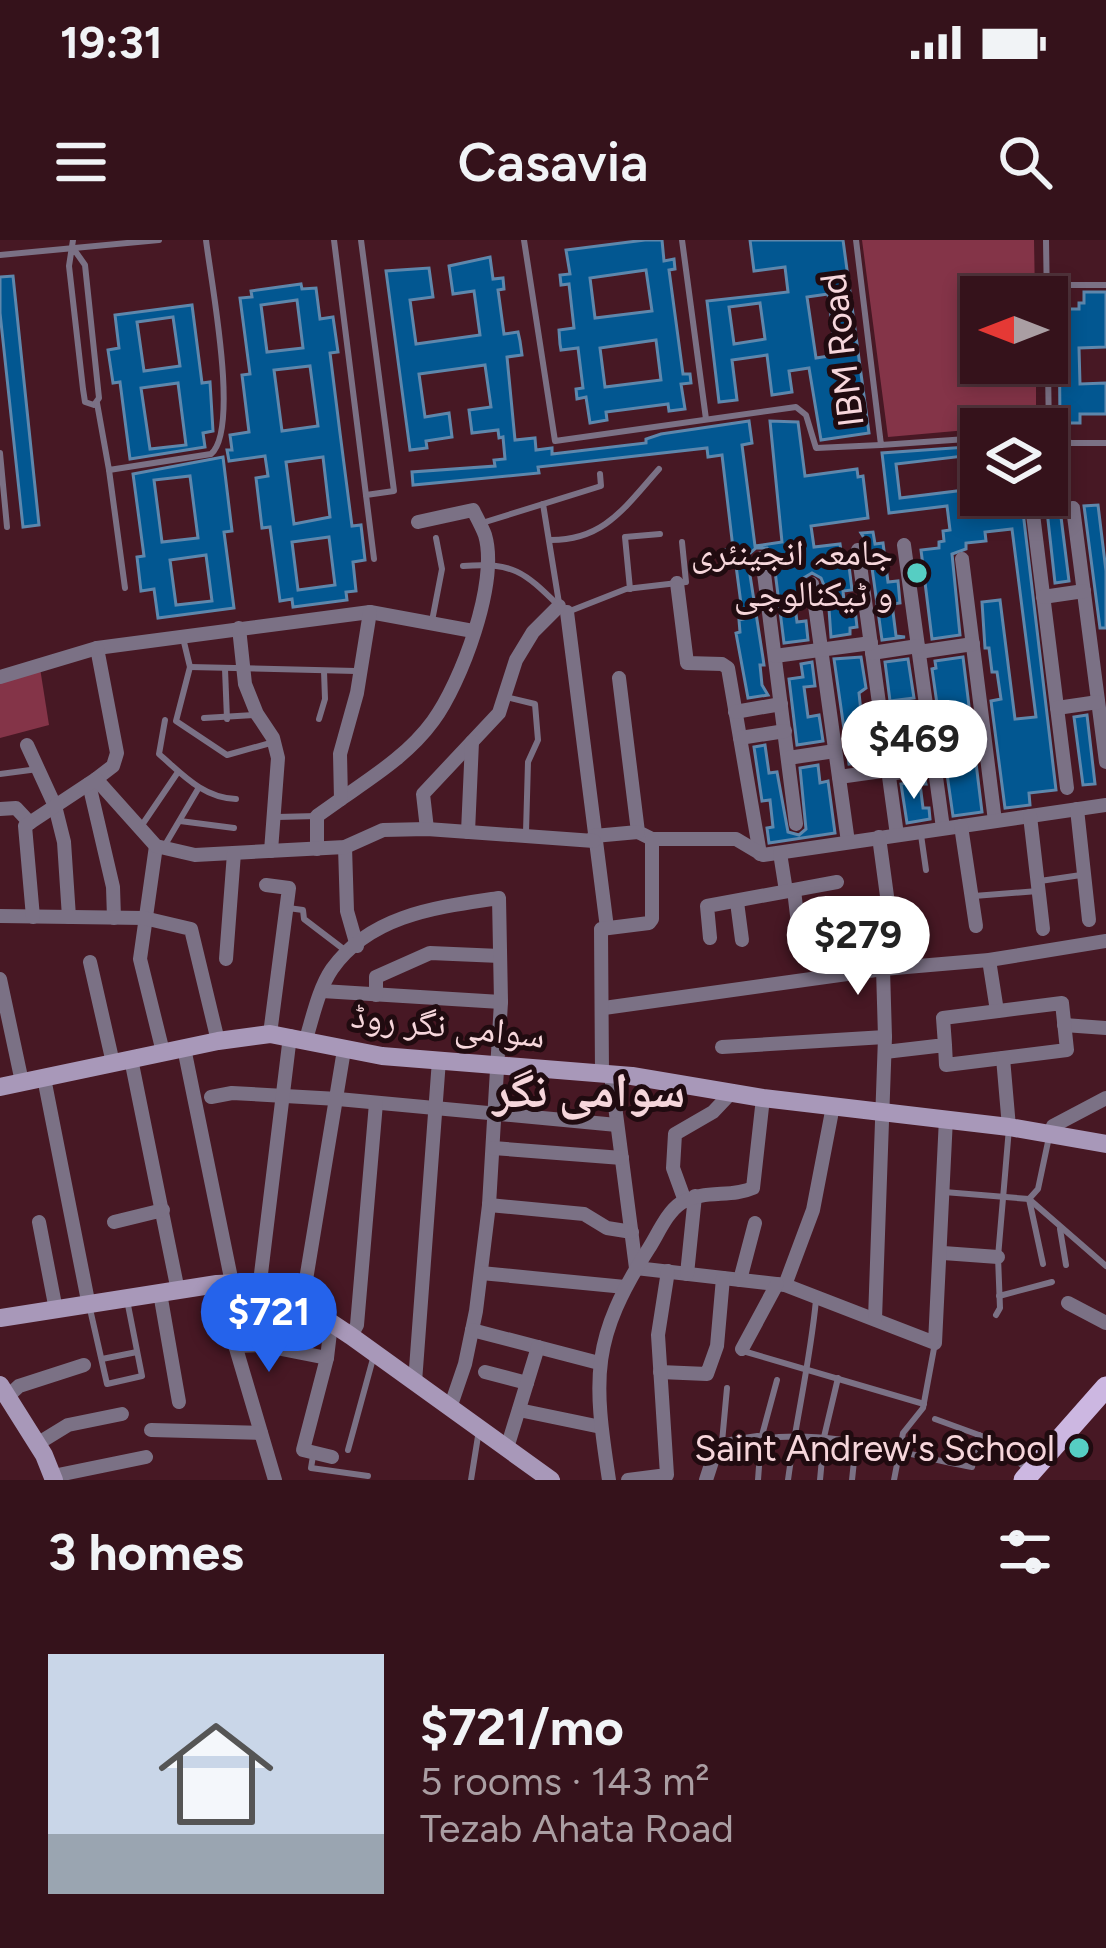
<!DOCTYPE html>
<meta charset="utf-8">
<style>
:root{--surface:#35121b;--page:#3d1b24;--text:#f1f3f6;--muted:#aa9ea3;--line:#4f323a;--accent:#2563eb}
body{margin:0;font-family:Figtree,"Noto Naskh Arabic",sans-serif;background:var(--page);color:var(--text);height:100vh;display:flex;flex-direction:column;font-size:45px;white-space:nowrap}
*{box-sizing:border-box;margin:0}
p{font-size:39px;color:var(--muted)}
.icon{flex:none;width:66px;height:66px;fill:none;stroke:currentColor;stroke-width:2;stroke-linecap:round;stroke-linejoin:round}
.map{position:relative;height:1240px;overflow:hidden}
.drawer{display:flex;flex-direction:column;background:var(--surface);flex:1}
.drawer>*{flex:none}
.needle{width:78px;rotate:270deg}
.buttons{position:absolute;left:960px;top:36px;display:grid;gap:24px}
.buttons a{display:grid;place-items:center;width:108px;height:108px;border-radius:0px;background:var(--surface);box-shadow:0 6px 18px #0003,0 0 0 3px var(--line);font-size:60px}
.price{position:absolute;translate:-50% -102px;padding:0 27px;border-radius:42px;background:#fff;color:#222;font-size:39px;line-height:78px;filter:drop-shadow(0 3px 6px #0008)}
.price::after{content:'';position:absolute;left:50%;top:72px;width:36px;height:27px;margin-left:-18px;background:inherit;clip-path:polygon(0 0,100% 0,50% 100%)}
.price.current{background:var(--accent);color:#fff}
ul{padding:0;list-style:none}
li{display:flex;align-items:center;gap:36px;height:300px;padding:0 48px}
li span{display:grid;place-items:center;flex:none;width:336px;height:240px;border-radius:0px;color:#555}
li>.icon{margin-inline-start:auto}
span .icon{width:144px;height:144px;fill:#fffc;stroke-width:1}
li b{font-size:51px}
h2{display:flex;justify-content:space-between;align-items:center;height:144px;padding:0 48px;font-size:51px}
.status{display:flex;justify-content:space-between;align-items:center;height:84px;padding:0 60px;background:var(--surface);direction:ltr}
.status svg{height:33px;fill:currentColor}
header{display:flex;justify-content:space-between;align-items:center;height:156px;padding:0 48px;background:var(--surface);font-size:54px;font-weight:600}
.map>svg:first-child{display:block}
.green{fill:#843448}
.building{fill:#025791;stroke:#5e87ac;stroke-width:3;fill-rule:evenodd}
.lines{fill:none;stroke-linecap:round;stroke-linejoin:round}
.lane{stroke:#7b7185;stroke-width:6}
.street{stroke:#7b7185;stroke-width:14}
.secondary{stroke:#a898b9;stroke-width:18}
.primary{stroke:#ccb7e1;stroke-width:21}
.poi-dot{fill:#56cec3;stroke:#200b10;stroke-width:4.5}
.labels{text-anchor:middle;dominant-baseline:central;stroke-width:10;stroke-linejoin:round;paint-order:stroke}
.street-label{font-size:36px;fill:#f6d6db;stroke:#200b10}
.poi-label{font-size:36px;fill:#f6d6db;stroke:#200b10;text-anchor:end}
.district-label{font-size:48px;font-weight:bold;fill:#f6d6db;stroke:#200b10}
</style>
<div class="status"><b>19:31</b><svg viewBox="0 0 49 12"><path d="M0 12V9h3v3zM5 12V6h3v6zM10 12V3h3v9zM15 12V0h3v12zM26 1h20v11H26zM47 4h2v5h-2z"/></svg></div>
<header><svg class="icon" aria-label="menu" viewBox="0 0 24 24"><path d="M4 6h16M4 12h16M4 18h16"/></svg>Casavia<svg class="icon" aria-label="search" viewBox="0 0 24 24"><circle cx="10" cy="10" r="6"/><path d="M15 15l6 6"/></svg></header>
<div class="map">
<svg width="1106" height="1240" viewBox="0 0 1106 1240">
<rect width="100%" height="100%" fill="#471824"/>
<!-- green -->
<g class="green">
<path d="M862 0H1034L1035 57H981V123H1036V184L888 197Z"/>
<path d="M40 428 49 485 0 498V440Z"/>
</g>
<!-- building -->
<g class="building">
<path d="M645 0H662L664 21 674 19 675 29 669 30 683 134H690L691 143 681 144 685 169 669 171 668 164 606 172 607 180 590 183 586 157 577 159 576 149 583 148 578 108 561 110 560 104 559 90 574 88 569 44 561 45 560 35 570 34 566 10ZM646 30 652 71 595 78 590 38ZM656 100 661 140 605 147 600 108Z"/>
<path d="M750 0H843L869 193 821 200 809 128 789 131 792 152 772 155 767 115 732 120 737 160 719 162 707 61 788 52 785 27 754 31ZM828 54 836 115 816 118 807 57ZM760 63 765 99 734 104 729 67Z"/>
<path d="M490 17 493 39 503 38 504 49 498 50 504 94 518 92 520 101 522 115 507 117 515 200 535 198 536 210 552 208V214L646 203V199L661 194 749 181 752 203 742 205 755 306 782 302 770 181 798 182 805 236 857 229 858 237 863 236 868 278 811 286 814 307 840 304 842 318H848L852 350 843 351 845 370 855 369 857 387 850 388V394L831 397 828 355 821 338 812 333 802 339 800 358 794 359 797 382 806 381 808 400 784 403 773 315 767 308H756L747 316 763 418 764 425H760L762 445 768 455 748 458 736 393 740 392 739 380 743 379 735 318 726 319 725 310 733 308 722 215 708 217 707 208 538 227 539 233 413 245 412 232 495 226 494 220 505 219 503 197 499 198 498 190 472 193 469 170 491 167 485 125 419 134 425 177 449 173 452 197 426 201 427 208 410 210 386 31 429 28 433 57 410 60 416 104 480 95 474 51 453 54 449 26Z"/>
<path d="M13 36 39 285 23 287 0 73V37Z"/>
<path d="M301 44 302 49 316 48 320 79 333 77 338 112 330 113 340 193 352 286 361 285 365 320 353 322 356 351 346 352 347 360 293 367 292 359 280 361 270 287 262 288 256 238 268 236 265 216 229 221 227 210H232L230 195 249 192 242 135 250 134 240 58 252 57 251 51ZM297 60 303 108 267 112 261 65ZM310 126 318 186 282 191 274 130ZM323 217 330 277 294 284 286 222ZM329 297 335 345 298 350 292 302Z"/>
<path d="M1084 52H1106V107L1079 108 1080 144 1106 143V174H1080V183H1060L1059 69H1079V63H1084Z"/>
<path d="M192 65 202 143 210 142 213 191 203 193 205 207 130 219 120 142 113 143 108 110 119 108 115 75ZM173 77 180 126 144 131 137 82ZM178 143 186 205 150 209 141 148Z"/>
<path d="M981 206V214L896 224 900 258 981 248V255H1021L1056 550 1029 553 1030 565 1005 568 991 461 1001 459 997 432H992L989 408H985L982 362 1000 360 1015 479 1036 477 1012 289 985 292 986 301 966 303V309L952 314 960 395 932 399 921 310 939 308V302L944 301 943 291 950 290 947 266 889 273 882 213Z"/>
<path d="M223 217 232 291 224 292 234 368 158 378 154 349 141 351 137 317 144 316 133 234ZM190 236 198 298 162 302 154 240ZM206 315 212 361 176 365 170 320Z"/>
<path d="M1098 265 1106 331V388H1100L1084 266Z"/>
<path d="M1060 269 1069 341 1055 343 1047 271Z"/>
<path d="M873 292 875 304 883 303 888 342 898 341 900 363 892 364 896 396 905 397 882 400 869 306 861 293Z"/>
<path d="M861 417 866 448 859 453 862 481 870 480 875 521 849 524 834 419Z"/>
<path d="M963 417 982 572 953 576 932 429 936 428 935 421Z"/>
<path d="M908 419 914 458 890 461 885 422Z"/>
<path d="M812 422 815 446 804 447 808 477 819 475 823 501 797 505 789 439 803 437 801 424Z"/>
<path d="M1087 475 1095 544 1083 545 1074 477Z"/>
<path d="M765 505 769 533 777 532 788 592 799 595 806 589 800 528 818 525 820 543 828 541 835 593 769 603 767 588 773 587 770 560 762 561 754 507Z"/>
<path d="M925 540 926 544H920L923 568H929L930 579 907 583 901 544Z"/>
</g>
<g class="lines">
<!-- lane -->
<g class="lane">
<path d="M73 0 69 26 83 149 85 162 94 165 99 158 85 25 73 8"/>
<path d="M334 0 374 319"/>
<path d="M361 0 394 251 366 255"/>
<path d="M524 0 555 201 796 167 806 175 816 208 881 205"/>
<path d="M682 0 706 179"/>
<path d="M856 0 881 205 981 198"/>
<path d="M1046 0 1049 193 1071 203H1106"/>
<path d="M0 15 159 0"/>
<path d="M1048 45H1106"/>
<path d="M97 163 109 230 211 214C240 189 211 42 206 0"/>
<path d="M0 213 7 287"/>
<path d="M109 230 125 348"/>
<path d="M543 264 559 363"/>
<path d="M482 283 601 246 600 234"/>
<path d="M549 300C604 301 625 267 659 229"/>
<path d="M463 326C514 322 524 332 559 366"/>
<path d="M630 349 625 297 660 294"/>
<path d="M570 371 626 349 686 342 682 302"/>
<path d="M432 381 442 329 436 298"/>
<path d="M183 398 190 427 176 481 227 515 274 502"/>
<path d="M190 427 356 431"/>
<path d="M225 429 227 479"/>
<path d="M506 457 535 464 538 500 528 522 526 592"/>
<path d="M204 478 254 475"/>
<path d="M319 479 325 459 324 431"/>
<path d="M165 480 159 514C182 534 203 558 236 559"/>
<path d="M0 534 38 529"/>
<path d="M277 577 317 576"/>
<path d="M180 581 234 588"/>
<path d="M142 585 178 532"/>
<path d="M921 595 926 630"/>
<path d="M165 605 198 549"/>
<path d="M1040 641 1081 635"/>
<path d="M974 656 1038 651"/>
<path d="M288 668 303 670 304 679 346 711"/>
<path d="M944 952 1029 959 1106 1026"/>
<path d="M1060 989 1066 1025"/>
<path d="M1043 1024 1029 959 1038 949 1049 897"/>
<path d="M999 1056 1052 1042"/>
<path d="M90 1069 107 1144 142 1136 127 1060"/>
<path d="M996 1075 1000 1068 998 1017 1009 888"/>
<path d="M743 1111 924 1164"/>
<path d="M102 1119 137 1112"/>
<path d="M935 1179 979 1195"/>
<path d="M761 1199C834 1188 901 1215 972 1227L979 1195 1000 1204 1025 1228"/>
<path d="M722 1202 727 1148"/>
<path d="M348 1210 374 1115"/>
<path d="M313 1216 311 1228 368 1236"/>
<path d="M471 1240 479 1190"/>
<path d="M758 1240 761 1199 777 1140"/>
<path d="M788 1240C796 1179 810 1123 816 1060"/>
<path d="M820 1240 824 1197 838 1138"/>
<path d="M852 1240 856 1202"/>
<path d="M894 1240 903 1193 923 1168 935 1103"/>
</g>
<!-- street -->
<g class="street">
<path d="M1073 268 1106 522"/>
<path d="M1033 274 1067 548"/>
<path d="M904 305 943 588"/>
<path d="M858 310 897 595"/>
<path d="M762 318 796 584"/>
<path d="M962 319 995 581"/>
<path d="M677 343 687 423 722 424 728 428 760 614"/>
<path d="M812 344 848 602"/>
<path d="M1043 357 1084 351"/>
<path d="M567 372 607 688"/>
<path d="M239 388 245 444 257 474 273 498 278 518 271 611"/>
<path d="M919 412 973 404"/>
<path d="M872 413 918 406"/>
<path d="M775 416 871 403"/>
<path d="M0 437 97 408 370 372 473 391"/>
<path d="M619 438 638 592 652 599H736L763 615 1106 565"/>
<path d="M1057 468 1098 462"/>
<path d="M735 472 781 464"/>
<path d="M881 474 926 467"/>
<path d="M740 498 785 491"/>
<path d="M27 505 55 566 64 602 69 677"/>
<path d="M788 518 835 511"/>
<path d="M889 534 935 527"/>
<path d="M839 537 889 530"/>
<path d="M96 539 113 526 117 513 97 408"/>
<path d="M89 544 113 647 114 678"/>
<path d="M341 559C374 536 409 514 433 481 461 443 499 342 485 295 482 287 477 278 473 270L418 282"/>
<path d="M0 569 16 568 30 583"/>
<path d="M1077 569 1089 680"/>
<path d="M1030 576 1043 689"/>
<path d="M961 586 976 686"/>
<path d="M427 589 423 554 499 473 516 420 533 392 559 366"/>
<path d="M468 592 472 502"/>
<path d="M594 596 638 592"/>
<path d="M879 597 894 708"/>
<path d="M156 606 140 719 163 812"/>
<path d="M345 607 347 671 357 706"/>
<path d="M317 609V576L341 559 340 514 357 453 370 372"/>
<path d="M780 613 786 651"/>
<path d="M266 645 289 648 270 794"/>
<path d="M794 650 798 684"/>
<path d="M737 662 742 700"/>
<path d="M0 676 144 678 191 689 218 801"/>
<path d="M33 677 25 586 96 539 156 606 195 615 345 607 383 590 427 589 594 601"/>
<path d="M710 698 707 666 837 642"/>
<path d="M226 719 234 613"/>
<path d="M989 720 997 771"/>
<path d="M90 722 113 823"/>
<path d="M0 739 22 842"/>
<path d="M322 751 501 762"/>
<path d="M376 755V737L430 713 500 716"/>
<path d="M604 768 883 729 989 720 1106 701"/>
<path d="M1064 785 1106 788"/>
<path d="M306 799C313 776 319 748 332 729 371 674 439 667 499 658L501 762 489 965 476 1071 465 1124 450 1168"/>
<path d="M722 807 885 797"/>
<path d="M184 808 232 1043"/>
<path d="M885 812 945 805 946 825 1067 810 1062 763 943 778 945 805"/>
<path d="M1003 818 1009 887"/>
<path d="M131 819 178 1051"/>
<path d="M602 833 601 689 649 683 652 679V599"/>
<path d="M611 835 636 1028"/>
<path d="M44 838 89 1066"/>
<path d="M211 857 232 853 338 859 617 885"/>
<path d="M1050 894 1053 886 1106 858"/>
<path d="M493 908 622 918"/>
<path d="M685 961 673 928 675 894 713 872 731 853"/>
<path d="M489 965 584 974 607 988 632 992"/>
<path d="M39 982 56 1070"/>
<path d="M114 982 163 970"/>
<path d="M943 1013 998 1017"/>
<path d="M636 1028 785 1045 935 1103 946 878"/>
<path d="M481 1033 625 1047"/>
<path d="M687 1034 695 956"/>
<path d="M740 1040 755 983"/>
<path d="M260 1042 290 796"/>
<path d="M217 1044 275 1240"/>
<path d="M785 1045 813 970 833 866"/>
<path d="M160 1053 179 1162"/>
<path d="M1068 1063 1106 1083"/>
<path d="M302 1064 344 810"/>
<path d="M875 1079 885 797 883 729"/>
<path d="M472 1090 599 1123"/>
<path d="M351 1096 357 1085 376 863"/>
<path d="M235 1106 261 1105 327 1118 331 1084"/>
<path d="M742 1109 777 1044"/>
<path d="M327 1118 303 1210 332 1217"/>
<path d="M485 1132 527 1143"/>
<path d="M660 1132 707 1134 717 1106 723 1038"/>
<path d="M415 1142 439 820"/>
<path d="M7 1157 19 1146 84 1125"/>
<path d="M519 1170 601 1187"/>
<path d="M151 1190 261 1193"/>
<path d="M37 1204 68 1185 122 1174"/>
<path d="M507 1208 538 1107"/>
<path d="M53 1236 146 1217"/>
<path d="M609 1240C593 1136 591 1099 649 1008 658 994 667 972 681 963 704 949 731 958 753 948L763 858"/>
<path d="M628 1240 667 1235 658 1095 668 1031"/>
<path d="M706 1240 717 1206 758 1200"/>
</g>
<!-- secondary -->
<g class="secondary">
<path d="M0 847 218 801 270 794 382 816 632 836 763 858 1009 887 1106 904"/>
<path d="M0 1078 217 1044 260 1042 285 1052 351 1096 551 1240"/>
<path d="M0 1145 44 1215 54 1240"/>
</g>
<!-- primary -->
<path class="primary" d="M1024 1240 1106 1147"/>
</g>
<!-- markers -->
<g class="poi-dot">
<circle cx="917" cy="333" r="12"/>
<circle cx="1079" cy="1208" r="12"/>
</g>
<g class="labels">
<!-- street labels -->
<g class="street-label">
<text transform="translate(842 110) rotate(-97)">IBM Road</text>
<text transform="translate(448 785) rotate(6)">سوامی نگر روڈ</text>
</g>
<!-- poi labels -->
<g class="poi-label">
<text x="893" y="312">جامعہ انجینئری<tspan x="893" dy="41">و ٹیکنالوجی</tspan></text>
<text x="1055" y="1208">Saint Andrew's School</text>
</g>
<!-- district labels -->
<g class="district-label">
<text x="589" y="850">سوامی نگر</text>
</g>
</g>
</svg>
<div class="buttons">
<a><svg class="needle" viewBox="-14 -14 28 28"><path d="M0-13l5 13h-10z" fill="#e53935"/><path d="M0 13l5-13h-10z" fill="#aa9ea3"/></svg></a>
<a><svg class="icon" aria-label="layers" viewBox="0 0 24 24"><path d="M12 4l9 5-9 5-9-5zM3 14l9 5 9-5"/></svg></a>
</div>
<b class="price" style="left:914px;top:562px">$469</b>
<b class="price" style="left:858px;top:758px">$279</b>
<b class="price current" style="left:269px;top:1135px">$721</b>
</div>
<section class="drawer">
<h2>3 homes<svg class="icon" aria-label="filters" viewBox="0 0 24 24"><path d="M4 7h16M4 17h16"/><circle cx="9" cy="7" r="2"/><circle cx="15" cy="17" r="2"/></svg></h2>
<ul>
<li><span style="background:linear-gradient(#c9d6e8 75%,#9aa5b1 0)"><svg class="icon" aria-label="home" viewBox="0 0 24 24"><path d="M3 11l9-7 9 7M6 9v11h12V9"/></svg></span><div><b>$721/mo</b><p>5 rooms · 143 m²</p><p>Tezab Ahata Road</p></div></li>
</ul>
</section>
